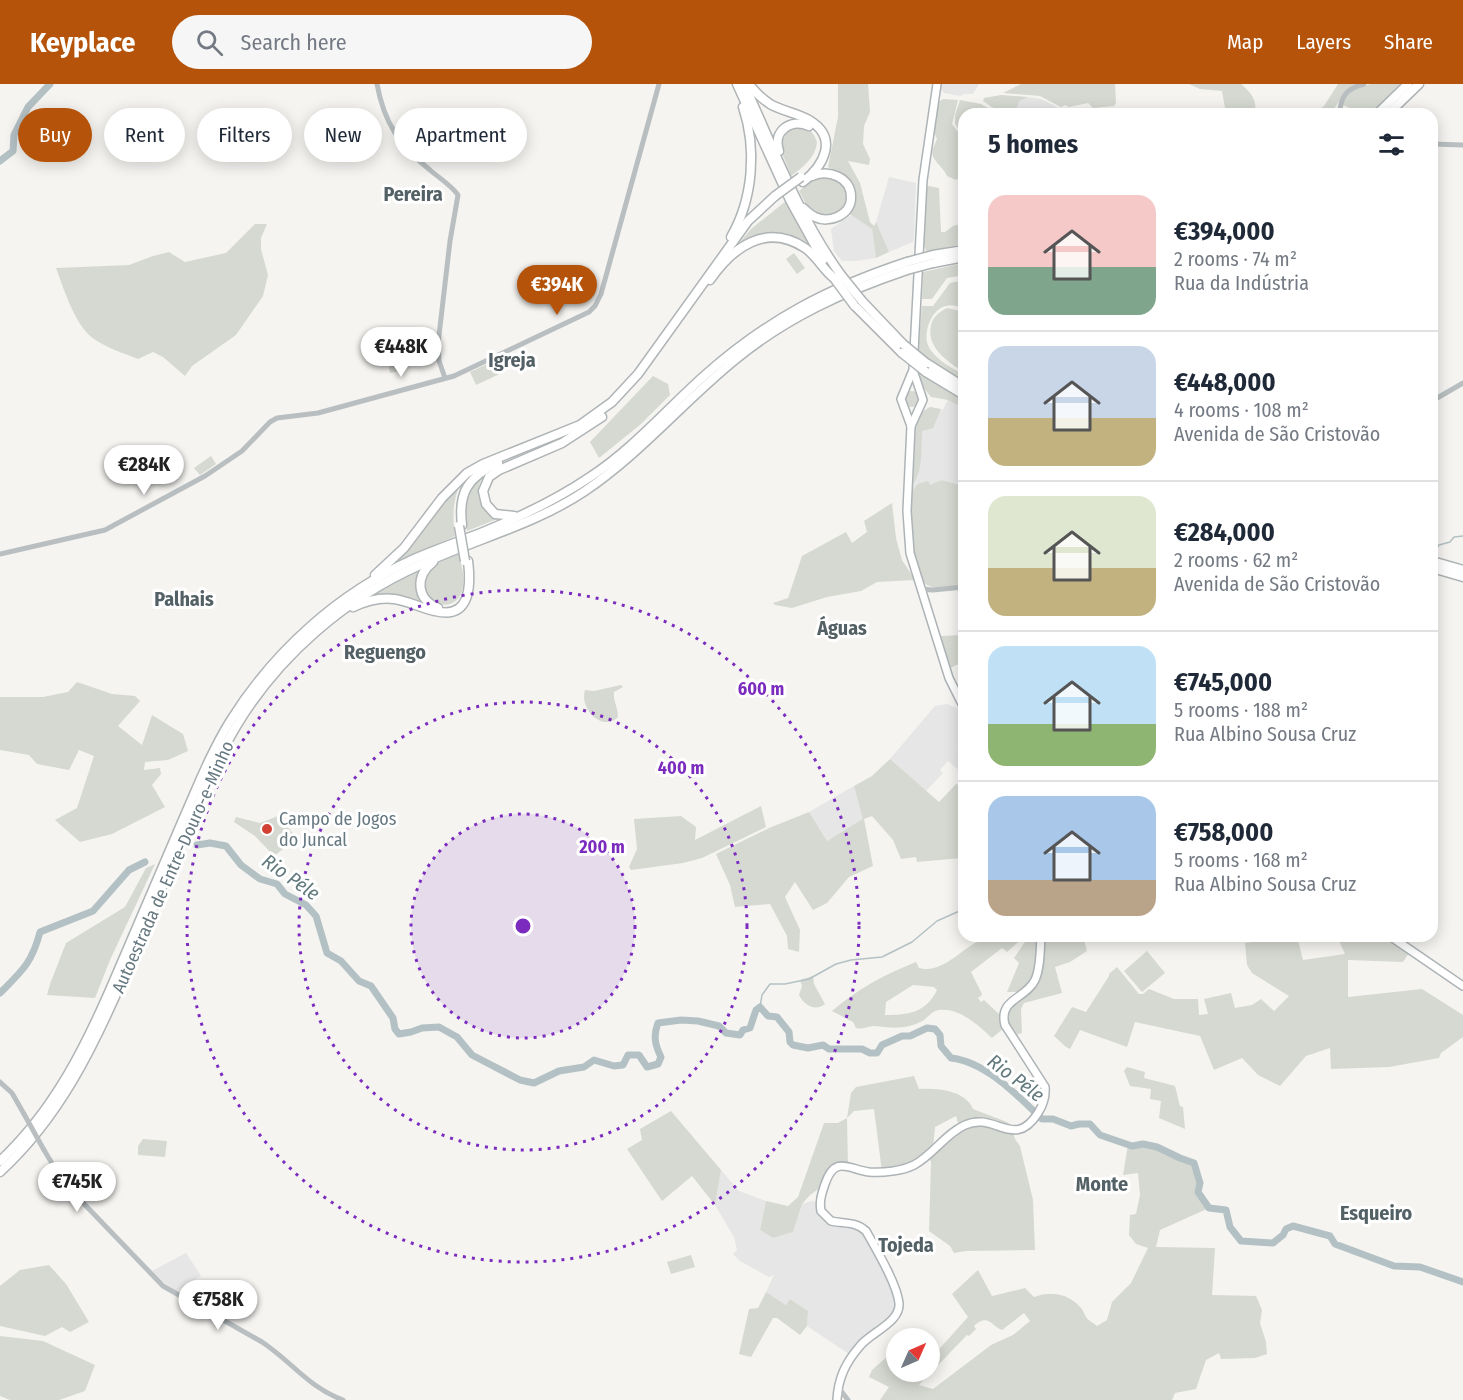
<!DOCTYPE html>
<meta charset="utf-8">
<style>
:root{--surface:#fff;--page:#f6f6f7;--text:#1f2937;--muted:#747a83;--line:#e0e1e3;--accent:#b45309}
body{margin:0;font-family:"Fira Sans Condensed",sans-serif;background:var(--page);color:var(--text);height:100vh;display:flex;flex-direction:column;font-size:22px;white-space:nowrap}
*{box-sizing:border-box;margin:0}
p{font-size:20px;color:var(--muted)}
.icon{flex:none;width:33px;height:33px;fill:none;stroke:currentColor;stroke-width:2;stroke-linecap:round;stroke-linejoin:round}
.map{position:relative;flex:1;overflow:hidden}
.side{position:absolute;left:958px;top:24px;width:480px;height:834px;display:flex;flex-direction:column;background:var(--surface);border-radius:18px;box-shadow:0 3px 15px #0003}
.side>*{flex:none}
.banner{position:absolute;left:18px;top:24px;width:570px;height:54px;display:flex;gap:12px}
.needle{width:39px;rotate:45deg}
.fabs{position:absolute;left:886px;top:1244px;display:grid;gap:12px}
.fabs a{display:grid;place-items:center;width:54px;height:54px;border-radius:50%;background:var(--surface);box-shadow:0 3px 15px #0003;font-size:30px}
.price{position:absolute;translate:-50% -51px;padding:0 14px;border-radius:21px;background:#fff;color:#222;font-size:20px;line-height:39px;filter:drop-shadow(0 2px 3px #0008)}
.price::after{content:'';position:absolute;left:50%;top:36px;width:18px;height:14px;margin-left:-9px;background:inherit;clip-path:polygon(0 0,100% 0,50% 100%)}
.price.selected{background:var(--accent);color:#fff}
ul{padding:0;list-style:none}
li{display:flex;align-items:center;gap:18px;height:150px;padding:0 30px}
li+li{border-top:2px solid var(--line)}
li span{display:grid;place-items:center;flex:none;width:168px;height:120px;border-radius:18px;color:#555}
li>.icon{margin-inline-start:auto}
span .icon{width:72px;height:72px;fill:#fffc;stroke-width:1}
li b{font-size:26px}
h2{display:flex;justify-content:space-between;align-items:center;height:72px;padding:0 30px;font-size:26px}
.tag{padding:0 21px;border-radius:27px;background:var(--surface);box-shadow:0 3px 15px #0003;font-size:21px;line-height:54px}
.tag.selected{background:var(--accent);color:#fff}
header{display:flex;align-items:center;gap:36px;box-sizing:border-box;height:84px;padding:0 30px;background:var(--accent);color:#fff}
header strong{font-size:28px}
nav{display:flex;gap:33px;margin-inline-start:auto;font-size:21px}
.search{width:420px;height:54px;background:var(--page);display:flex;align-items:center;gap:15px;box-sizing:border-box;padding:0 21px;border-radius:33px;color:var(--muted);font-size:22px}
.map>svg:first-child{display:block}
.built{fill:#e5e6e5}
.green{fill:#d5d9d1;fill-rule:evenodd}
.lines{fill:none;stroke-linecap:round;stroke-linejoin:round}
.stream{stroke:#b4c1c4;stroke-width:1.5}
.river{stroke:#b4c1c4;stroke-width:7}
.major-casing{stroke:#adb3b6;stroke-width:10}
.highway-casing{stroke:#afb4b6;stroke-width:11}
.minor{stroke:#b9bfc1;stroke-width:5}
.major{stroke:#fff;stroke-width:7}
.highway{stroke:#fff;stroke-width:8}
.highway-bridge-casing{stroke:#afb4b6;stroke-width:11;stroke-linecap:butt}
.minor-bridge{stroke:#b9bfc1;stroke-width:5}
.highway-bridge{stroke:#fff;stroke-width:8}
.ring{fill:none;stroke:#7b2cbf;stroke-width:3;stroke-dasharray:3 6}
.poi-dot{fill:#d24034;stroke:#fff;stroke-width:2}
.labels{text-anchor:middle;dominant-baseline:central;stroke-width:6;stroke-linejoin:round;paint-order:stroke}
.poi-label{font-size:18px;fill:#667880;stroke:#fff;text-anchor:start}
.street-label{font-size:18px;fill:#667880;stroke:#fff}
.neighbourhood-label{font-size:20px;font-weight:bold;fill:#536065;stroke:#fff}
.water-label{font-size:20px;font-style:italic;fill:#627a7d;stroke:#fff}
.centre{fill:#7b2cbf;stroke:#fff;stroke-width:3}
.ring-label{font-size:18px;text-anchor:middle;font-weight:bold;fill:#7b2cbf;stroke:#fff;stroke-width:6;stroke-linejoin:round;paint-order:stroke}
</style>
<header>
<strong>Keyplace</strong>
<div class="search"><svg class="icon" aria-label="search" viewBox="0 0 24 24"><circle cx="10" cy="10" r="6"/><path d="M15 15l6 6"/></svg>Search here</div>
<nav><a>Map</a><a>Layers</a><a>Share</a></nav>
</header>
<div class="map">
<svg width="1463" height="1316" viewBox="0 0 1463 1316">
<rect width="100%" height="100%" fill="#f5f4f1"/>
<!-- built -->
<g class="built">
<path d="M939 0H979L973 10H963L961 12 944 9 940 5Z"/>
<path d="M1028 13 1041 15 1053 21 1058 25 1056 30H1015L1019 17Z"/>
<path d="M889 93 916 99 914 155 913 158 889 168 876 138Z"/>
<path d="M852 130 872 145 876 174 856 177H842L834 167 831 145Z"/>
<path d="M948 315 964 324V402L942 396 912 410 915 345 923 327 930 323 943 326Z"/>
<path d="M947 620 961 626 964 630V652L957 661 964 668V686L962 689 948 677 940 686 943 689 926 707 890 675 935 622Z"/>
<path d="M854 702 864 735 827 757 809 728Z"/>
<path d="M721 1086 739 1107 766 1117 760 1146 773 1154 793 1148 802 1120 812 1117 820 1119 823 1131 866 1147 896 1208 899 1227 852 1272 807 1242 808 1227 790 1215 786 1221 766 1208 774 1191 769 1193 740 1177 733 1170 737 1166 734 1153 715 1121Z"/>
<path d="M186 1169 201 1192 177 1207 160 1196 152 1187Z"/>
</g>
<!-- green -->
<g class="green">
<path d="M838 0H868L870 28 864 42 863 60 870 75 869 81 848 77 860 99 870 138 874 142 876 138 889 168 876 174 872 145 847 128 853 115 839 89 828 83 838 33Z"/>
<path d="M1021 0H1115L1116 19 1114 22 1093 24 1088 19 1069 23 1065 21 1061 23 1040 12 1003 9Z"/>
<path d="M1189 0H1241C1252 10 1257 15 1255 30L1225 24 1222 7 1200 5Z"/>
<path d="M1338 0H1359C1338 6 1343 18 1329 30H1313L1324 22Z"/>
<path d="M1371 0H1403L1371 30H1364L1343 21V15L1356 4Z"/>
<path d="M1001 11 1028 13 1019 17 1015 30H1002L983 17 984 14Z"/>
<path d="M943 15 958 16 952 40 964 56V89L956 96 947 92C944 83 929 75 933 65 934 61 936 58 937 55L933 46 937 19Z"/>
<path d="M960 16 981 20 998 30H964V53L955 40V31Z"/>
<path d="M791 43C805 43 813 44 817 59 815 74 803 83 791 92L781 66V55Z"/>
<path d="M824 92C873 99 833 154 808 124 805 119 802 112 799 107L809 99Z"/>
<path d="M928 102 939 104 941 148H945L953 142 964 139V159L927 169 923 159 925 107Z"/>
<path d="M786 117 812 165 759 152 748 155 734 165 751 145Z"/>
<path d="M255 140H267L261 154V165L268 191 263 212 236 251 192 282 185 292 163 273 153 268 138 275C123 269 107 264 94 255 75 242 64 205 56 184L129 181 153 172 169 168 185 178 226 169Z"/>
<path d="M794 169 805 184 797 190 786 175Z"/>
<path d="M964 179V191L947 194 932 215H922L923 188Z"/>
<path d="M964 196V224C959 223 952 220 946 222 931 225 923 249 928 261 933 274 953 285 964 291V299L918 267 922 222H933L950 199Z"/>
<path d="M947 224 964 228V288C948 278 926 264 931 241 933 233 939 228 947 224Z"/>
<path d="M398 268 405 286 390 289 387 271Z"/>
<path d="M500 274 506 287 476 301 470 288Z"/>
<path d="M918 288 964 316V324L948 316 931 313 919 298Z"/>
<path d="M653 292 668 300 670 311 641 340 599 374 590 358Z"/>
<circle cx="912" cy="315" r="8"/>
<path d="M930 323 941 325 933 344 922 347C921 366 923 387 913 400L916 337 922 328Z"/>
<path d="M211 372 216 380 200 391 194 384Z"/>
<path d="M484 390C471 413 481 421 497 435L467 447C463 422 463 407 484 390Z"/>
<path d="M463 394C453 413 452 431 455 452L391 481Z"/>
<path d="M942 396 964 402V500C953 502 938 507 927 501 916 495 911 457 910 444 909 432 911 419 912 407L918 400 928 397 930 401Z"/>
<path d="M892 419 896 454 902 476 915 496 877 498 861 507 827 513 792 524 775 521 773 519 788 514 802 472 846 448 852 459 867 448 864 437Z"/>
<path d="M459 470C461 481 465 492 463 503 456 540 403 512 430 485 437 478 450 474 459 470Z"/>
<path d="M421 486C412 500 416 512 427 523L387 510 373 511Z"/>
<path d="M964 551V580L956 581 949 585 939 552Z"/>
<path d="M77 598 112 610 135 612 140 617 118 642 142 661 152 631 183 650 188 667 168 676 145 678 144 686 160 684 161 690 152 701 165 723 112 750 80 758 55 736 77 724 94 672 79 666 69 686 37 680 29 671 0 666V613H43L68 608Z"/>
<path d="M621 601 623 603 614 608C613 617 618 623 618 633 602 649 579 624 585 606L594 607Z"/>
<path d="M890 675 939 718 956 700 964 703V764L962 774 917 778 916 773 901 775 893 756 872 732 864 735 873 782 849 793 827 819 813 826 795 798 785 813 800 846 799 868 788 865 787 852 770 820 735 823 730 801 716 770 769 744 809 728 827 757 863 735 854 702 872 692Z"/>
<path d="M761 722 766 743 702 774 683 779 631 786 629 783 637 765 634 735 681 732 696 743 695 756Z"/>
<path d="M278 732 297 754 274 772 255 752 234 738 236 733 260 739Z"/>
<path d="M155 780 110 876 95 914 47 911 50 900 66 859 125 823 146 784Z"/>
<path d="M994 852H1025L1007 868 1002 864 971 888 981 908 982 911 978 914 981 918 984 916 1000 931 1004 944 992 954C978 941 960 924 939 926 932 927 929 932 924 936 907 946 892 944 874 942 868 942 863 946 856 944L853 938 832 927C860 904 883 891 916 878L919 884C940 890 959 868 975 859 981 856 988 854 994 852ZM913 901 934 903 937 906C926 929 908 931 885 931L886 918Z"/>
<path d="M1029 852H1039C1036 873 1037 893 1021 908H1007L1019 879 1014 874Z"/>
<path d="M1041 852H1083L1087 867 1070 878 1055 883 1062 909 1024 919 1021 925 1022 949 1011 952 1005 941V925L1035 896Z"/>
<path d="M1297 852 1303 876 1345 870 1337 852H1390L1411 866 1403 878 1348 876V913L1422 905 1463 931V953L1441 969 1439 974 1389 983 1331 985 1330 964 1306 972 1280 1002 1258 991 1242 974 1214 986 1200 952 1135 938 1127 963 1080 946 1070 965 1066 963 1054 952 1072 923 1086 928 1109 892V890L1117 883 1139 910H1143L1149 905 1174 915H1198L1199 931 1208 930 1204 915 1231 909 1235 924 1252 921 1261 915 1274 927 1289 912 1252 889 1247 881 1245 859Z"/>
<path d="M1147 867 1165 889 1142 908 1124 887Z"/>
<path d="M813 892 814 900 825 920C815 928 804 921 799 911L802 902 800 896Z"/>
<path d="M1127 983 1145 988 1144 994 1175 1002 1180 1022 1183 1023 1185 1045 1159 1034 1161 1017 1150 1015 1151 1005 1130 1002 1124 987Z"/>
<path d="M914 992 919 1005C937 1004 965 1006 973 1025L1007 1038 1016 1045 1013 1048 1015 1055 1020 1062 1033 1116 1035 1166 966 1167 954 1169 950 1162 929 1147 931 1078 927 1071 916 1079 882 1088 874 1025 854 1027 847 1034 848 1082H841L820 1104 810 1111 802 1120 793 1148 773 1154 760 1146 766 1117 788 1122 798 1113 824 1039H838L847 1034 851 1009 856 1003ZM956 1032 959 1043 933 1064 935 1043Z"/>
<path d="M671 1027 721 1086 715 1121 692 1092 662 1117 627 1065 642 1056 640 1045Z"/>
<path d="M143 1055 167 1057 165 1073 138 1071V1062Z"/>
<path d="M1143 1060C1161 1064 1176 1073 1194 1079L1200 1099 1198 1108 1209 1124 1160 1146 1156 1163 1215 1164 1212 1211 1256 1212 1262 1226 1260 1239 1266 1258 1267 1270 1255 1274 1221 1275 1219 1269 1206 1276 1196 1305 1175 1309 1172 1316H880L889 1303 869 1293 872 1286 897 1264V1287H930V1270L933 1272 968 1233 952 1210 978 1186 992 1212 1025 1204 1034 1213C1051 1206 1070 1210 1081 1224 1084 1227 1084 1230 1086 1233 1088 1237 1093 1238 1097 1242L1107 1236 1112 1218 1131 1199 1148 1164 1136 1160 1129 1151 1130 1131 1136 1130 1140 1111 1138 1089 1123 1091 1128 1061ZM1024 1229 1030 1237 1013 1251 991 1261 933 1305 919 1301 967 1251 969 1252 976 1245 974 1242C988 1229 991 1242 1002 1246Z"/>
<path d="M691 1171 695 1183 671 1190 667 1178Z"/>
<path d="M49 1181 66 1200 89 1238 70 1248 62 1243 45 1252 0 1242V1202L20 1186Z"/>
<path d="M766 1208 786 1221 790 1215 808 1227 807 1242 800 1251 777 1234H773L751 1273 739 1270 749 1225 758 1224Z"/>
<path d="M0 1252 43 1257 95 1281 85 1307 59 1316H10L0 1312Z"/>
</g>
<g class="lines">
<!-- stream -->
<g class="stream">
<path d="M1432 471 1439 461 1450 458 1454 453 1463 452"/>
<path d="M760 923 762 911 770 900H785L809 895 836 880 851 876 882 873 912 858 937 837 964 825"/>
</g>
<!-- river -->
<g class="river">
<path d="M0 77 13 67 14 51 28 23 50 0"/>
<path d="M197 761 210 759 226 762 241 781 260 795 277 800 285 810 306 821 316 832 327 869 341 877 359 897 371 902 393 934 395 945 399 950 411 948 422 944 439 943 457 953 472 971 520 996 534 999 559 987 584 983 594 976 614 982 623 981 628 971H639L647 983 658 980 661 973C655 961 653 952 658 939L681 936 698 937 719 942 726 949 740 951 743 946 750 944 756 926 760 923 768 932 777 933 789 948 790 958 793 961 808 964 823 961 829 965H862L870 969H877L882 961 902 952H910L927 944 935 945 940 951 941 962 951 974C986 978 1017 1011 1042 1035H1053L1071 1042 1079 1040H1090L1100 1051 1132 1062 1143 1060 1157 1063 1180 1074 1194 1079 1200 1099 1198 1108 1209 1124 1226 1126 1230 1143 1241 1157 1273 1159 1283 1151 1286 1145 1293 1142 1330 1152 1335 1160 1394 1182 1420 1183 1463 1198"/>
<path d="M0 909C22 887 32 879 40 848L93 827 129 786 145 778"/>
</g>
<defs>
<g id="major">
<path d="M937 0 923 96 913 286 901 315 911 342 907 427 910 469 949 594 964 624"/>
<path d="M911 342 923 316 914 289"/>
<path d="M1390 852 1463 902"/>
<path d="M837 1316C838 1294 846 1278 860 1262 870 1249 901 1238 899 1219 897 1200 876 1165 866 1147 855 1137 844 1140 831 1137L821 1127C819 1117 822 1109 825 1100 835 1071 848 1085 869 1088 883 1089 902 1087 914 1081 933 1071 945 1050 965 1041 995 1027 1014 1067 1038 1029 1043 1021 1046 1013 1045 1003L1005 941C998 915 1026 915 1035 896 1041 883 1040 865 1041 852"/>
</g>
<g id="highway">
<path d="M737 0 790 116 823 176"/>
<path d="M744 0C774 65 799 133 841 191"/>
<path d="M749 0C755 8 761 14 770 20 782 27 797 29 809 36 839 54 824 81 803 98"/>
<path d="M1377 30 1408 0"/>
<path d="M1388 30 1419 0"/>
<path d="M779 67C772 47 791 34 809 42"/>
<path d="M803 124C807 127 810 131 815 133 829 140 851 131 851 114 852 93 828 85 812 92"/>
<path d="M731 153C753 115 757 65 743 23"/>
<path d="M933 171 964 166"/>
<path d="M933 179 964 173"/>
<path d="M710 196C732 164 766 138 805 164 817 172 823 186 834 194"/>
<path d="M862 217 903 260"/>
<path d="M854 221 902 269"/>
<path d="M926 279 964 303"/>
<path d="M926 288 964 311"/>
<path d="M514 432 495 430 486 420 483 407 489 393 499 386 562 359 602 333"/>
<path d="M462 441C458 408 468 393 498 379"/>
<path d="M1432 477 1463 486"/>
<path d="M433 478C415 492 416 515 438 524"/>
<path d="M1432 484 1463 493"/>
<path d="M375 491 404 464 442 414 467 389 483 380 580 341 612 318 638 290 748 137 775 112"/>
<path d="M353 523C366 517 380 513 394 515 408 517 421 524 435 527 471 536 471 501 468 477"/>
<path d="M0 1077C55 1026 87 960 116 892 138 840 160 789 182 738 197 704 211 668 231 636 275 566 339 509 414 475 437 465 460 457 483 448 520 433 556 416 590 393 633 365 666 326 704 292 767 236 828 204 907 178"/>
<path d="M0 1088C59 1034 93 964 124 892 145 842 166 793 188 744 203 709 217 674 237 641 279 571 346 514 420 481 475 455 534 441 585 407 641 369 684 317 736 275 787 233 845 207 907 186"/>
</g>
</defs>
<!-- major casing -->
<use href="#major" class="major-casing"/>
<!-- highway casing -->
<use href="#highway" class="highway-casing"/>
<!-- minor -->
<g class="minor">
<path d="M377 0C384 39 400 62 430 86 439 94 451 101 458 111L450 157 438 260 439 277 445 294"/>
<path d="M1357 30 1340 29C1340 12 1348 4 1364 0"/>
<path d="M1432 60 1463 61"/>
<path d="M1432 317 1463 299"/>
<path d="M0 470 105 446 205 392 242 367 270 338 277 334 318 329 454 292 589 228 595 222 601 210 659 0"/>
<path d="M921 505 933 506 964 503"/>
<path d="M0 998 12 1009 24 1030"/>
<path d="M44 1066 64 1099 163 1202 262 1258C291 1277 308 1303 343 1316"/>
<path d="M838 1303 848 1316"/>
</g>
<!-- major -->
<use href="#major" class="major"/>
<!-- highway -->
<use href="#highway" class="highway"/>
<defs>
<g id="highway-bridge">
<path d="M775 112 801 93"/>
<path d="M907 178 933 171"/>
<path d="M907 186 933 179"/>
<path d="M841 191 862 217"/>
<path d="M834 194 854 221"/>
<path d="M903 260 926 279"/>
<path d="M902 269 926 288"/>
<path d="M459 442 465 477"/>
</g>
</defs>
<!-- highway-bridge casing -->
<use href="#highway-bridge" class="highway-bridge-casing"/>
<!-- minor-bridge -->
<path class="minor-bridge" d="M24 1030 44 1066"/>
<!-- highway-bridge -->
<use href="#highway-bridge" class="highway-bridge"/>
</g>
<!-- distance rings -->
<circle cx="523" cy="842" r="112" fill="#7b2cbf" fill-opacity=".12"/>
<g class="ring">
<circle cx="523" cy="842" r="112"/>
<circle cx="523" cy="842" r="224"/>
<circle cx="523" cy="842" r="336"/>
</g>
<!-- markers -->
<circle class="poi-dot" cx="267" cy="745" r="6"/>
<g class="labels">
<!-- poi labels -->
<g class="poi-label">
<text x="279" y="735">Campo de Jogos<tspan x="279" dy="21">do Juncal</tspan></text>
</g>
<!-- street labels -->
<g class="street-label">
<text transform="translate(173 783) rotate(-66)">Autoestrada de Entre-Douro-e-Minho</text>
</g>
<!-- neighbourhood labels -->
<g class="neighbourhood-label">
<text x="413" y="110">Pereira</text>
<text x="512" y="276">Igreja</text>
<text x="184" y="515">Palhais</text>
<text x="842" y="544">Águas</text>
<text x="385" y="568">Reguengo</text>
<text x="1102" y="1100">Monte</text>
<text x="1376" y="1129">Esqueiro</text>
<text x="906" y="1161">Tojeda</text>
</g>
<!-- water labels -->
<g class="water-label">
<text transform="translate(291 793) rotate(35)">Rio Péle</text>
<text transform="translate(1016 994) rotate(37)">Rio Péle</text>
</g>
</g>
<circle cx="523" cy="842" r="9" class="centre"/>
<g class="ring-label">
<text x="761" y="611">600 m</text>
<text x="681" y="690">400 m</text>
<text x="602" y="769">200 m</text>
</g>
</svg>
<div class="fabs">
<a><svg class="needle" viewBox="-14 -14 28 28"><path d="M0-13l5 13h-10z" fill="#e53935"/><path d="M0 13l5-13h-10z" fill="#747a83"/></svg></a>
</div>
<b class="price selected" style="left:557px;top:232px">€394K</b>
<b class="price" style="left:401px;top:294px">€448K</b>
<b class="price" style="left:144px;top:412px">€284K</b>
<b class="price" style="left:77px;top:1129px">€745K</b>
<b class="price" style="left:218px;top:1247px">€758K</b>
<div class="banner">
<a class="tag selected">Buy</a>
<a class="tag">Rent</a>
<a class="tag">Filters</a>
<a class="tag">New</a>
<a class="tag">Apartment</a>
</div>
<section class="side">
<h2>5 homes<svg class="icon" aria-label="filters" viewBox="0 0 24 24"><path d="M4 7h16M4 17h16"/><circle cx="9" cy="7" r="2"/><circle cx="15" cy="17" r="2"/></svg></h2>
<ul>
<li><span style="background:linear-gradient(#f6c9c9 60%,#7fa58c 0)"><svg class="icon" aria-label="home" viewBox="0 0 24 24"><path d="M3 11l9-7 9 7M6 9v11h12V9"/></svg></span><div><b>€394,000</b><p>2 rooms · 74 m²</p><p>Rua da Indústria</p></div></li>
<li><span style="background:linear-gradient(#c9d6e8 60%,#c2b280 0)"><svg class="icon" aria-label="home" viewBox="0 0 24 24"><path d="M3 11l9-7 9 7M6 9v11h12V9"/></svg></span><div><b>€448,000</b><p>4 rooms · 108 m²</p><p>Avenida de São Cristovão</p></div></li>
<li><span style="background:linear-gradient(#dfe7d0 60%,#c2b280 0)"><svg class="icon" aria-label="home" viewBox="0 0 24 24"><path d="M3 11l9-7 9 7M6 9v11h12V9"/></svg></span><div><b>€284,000</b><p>2 rooms · 62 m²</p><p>Avenida de São Cristovão</p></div></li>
<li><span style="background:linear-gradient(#bfe0f5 65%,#8fb573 0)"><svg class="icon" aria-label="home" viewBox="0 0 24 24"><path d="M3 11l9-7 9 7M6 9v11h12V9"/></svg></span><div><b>€745,000</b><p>5 rooms · 188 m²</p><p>Rua Albino Sousa Cruz</p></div></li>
<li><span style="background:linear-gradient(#a9c7e8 70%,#b9a48a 0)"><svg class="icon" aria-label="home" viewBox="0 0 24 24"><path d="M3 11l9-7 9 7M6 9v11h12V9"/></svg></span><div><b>€758,000</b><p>5 rooms · 168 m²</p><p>Rua Albino Sousa Cruz</p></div></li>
</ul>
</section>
</div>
